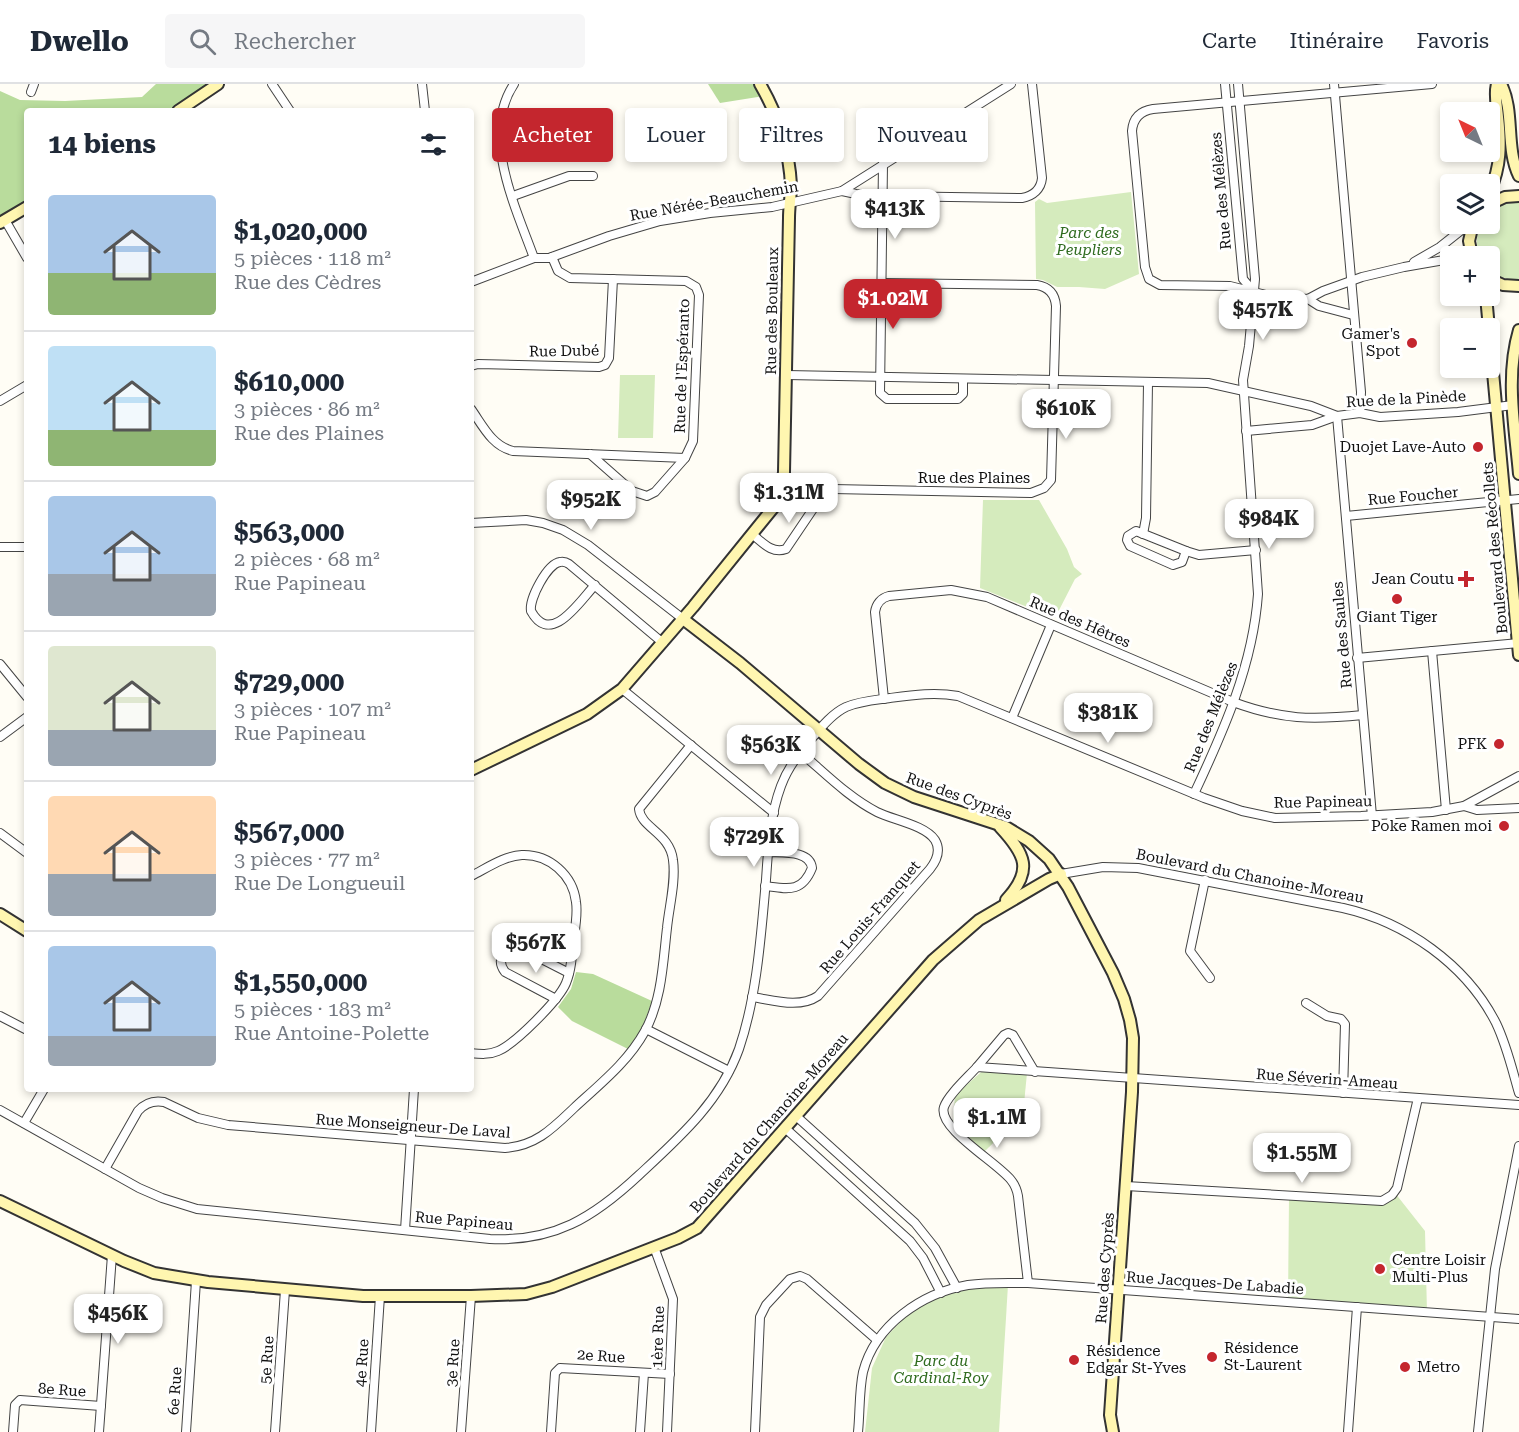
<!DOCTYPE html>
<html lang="fr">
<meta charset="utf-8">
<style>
:root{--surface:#fff;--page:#f6f6f7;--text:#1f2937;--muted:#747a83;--line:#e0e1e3;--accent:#c4262e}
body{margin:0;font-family:"Roboto Serif",serif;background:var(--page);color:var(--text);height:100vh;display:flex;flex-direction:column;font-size:22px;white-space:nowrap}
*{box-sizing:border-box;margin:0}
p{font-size:20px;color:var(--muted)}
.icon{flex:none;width:33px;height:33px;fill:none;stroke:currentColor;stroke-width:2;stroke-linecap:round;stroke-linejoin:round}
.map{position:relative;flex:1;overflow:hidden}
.sheet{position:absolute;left:24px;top:24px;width:450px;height:984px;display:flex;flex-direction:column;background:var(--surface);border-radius:6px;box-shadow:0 3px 9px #0003}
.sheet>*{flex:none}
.top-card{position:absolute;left:492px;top:24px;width:570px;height:54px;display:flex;gap:12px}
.needle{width:39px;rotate:317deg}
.controls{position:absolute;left:1440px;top:18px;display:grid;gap:12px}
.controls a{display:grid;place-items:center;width:60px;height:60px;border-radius:6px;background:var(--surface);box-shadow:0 3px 9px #0003;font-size:30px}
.price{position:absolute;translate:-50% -51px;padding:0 14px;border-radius:12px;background:#fff;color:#222;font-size:20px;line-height:39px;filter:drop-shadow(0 2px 3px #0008)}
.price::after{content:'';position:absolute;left:50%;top:36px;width:18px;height:14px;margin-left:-9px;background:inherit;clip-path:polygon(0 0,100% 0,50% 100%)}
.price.current{background:var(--accent);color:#fff}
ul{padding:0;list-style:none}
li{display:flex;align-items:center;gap:18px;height:150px;padding:0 24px}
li+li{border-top:2px solid var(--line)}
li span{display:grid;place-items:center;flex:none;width:168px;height:120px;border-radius:6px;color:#555}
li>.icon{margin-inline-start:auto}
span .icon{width:72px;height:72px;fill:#fffc;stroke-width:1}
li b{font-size:26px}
h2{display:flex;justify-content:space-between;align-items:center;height:72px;padding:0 24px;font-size:26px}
.pill{padding:0 21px;border-radius:6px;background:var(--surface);box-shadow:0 3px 9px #0003;font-size:21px;line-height:54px}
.pill.current{background:var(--accent);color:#fff}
header{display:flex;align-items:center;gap:36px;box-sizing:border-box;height:84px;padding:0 30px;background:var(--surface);border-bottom:2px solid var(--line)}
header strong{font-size:28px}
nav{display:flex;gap:33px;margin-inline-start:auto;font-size:21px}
.search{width:420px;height:54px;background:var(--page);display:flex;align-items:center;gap:15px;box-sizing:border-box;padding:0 21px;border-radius:6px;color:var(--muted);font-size:22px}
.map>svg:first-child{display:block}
.green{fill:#d5ebbd}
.forest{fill:#b9dc9c}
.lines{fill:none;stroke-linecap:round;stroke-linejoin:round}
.street-casing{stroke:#444;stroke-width:10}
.secondary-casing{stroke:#333;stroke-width:14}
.street{stroke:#fff;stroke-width:8}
.secondary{stroke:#fff6b0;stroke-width:10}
.poi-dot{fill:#c4262e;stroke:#fff;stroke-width:2}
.labels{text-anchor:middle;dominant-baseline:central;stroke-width:6;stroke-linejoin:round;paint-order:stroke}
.street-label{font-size:15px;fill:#111;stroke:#fff}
.park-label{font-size:15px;font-style:italic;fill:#2f6b1f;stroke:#fff}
.poi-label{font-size:15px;fill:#111;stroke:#fff;text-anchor:end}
</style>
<header>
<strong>Dwello</strong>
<div class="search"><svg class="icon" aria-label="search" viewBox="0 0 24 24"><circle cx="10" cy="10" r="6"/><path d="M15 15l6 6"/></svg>Rechercher</div>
<nav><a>Carte</a><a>Itinéraire</a><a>Favoris</a></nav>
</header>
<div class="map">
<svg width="1519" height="1348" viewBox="0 0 1519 1348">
<rect width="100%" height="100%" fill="#fffdf5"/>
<!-- green -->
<g class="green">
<path d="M1131 108 1139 190 1105 205 1079 203H1057L1043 196 1036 195 1035 118 1039 115 1047 119Z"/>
<path d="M1513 119H1519V196C1508 195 1499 194 1490 186V172H1479C1476 160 1476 151 1481 140H1490V128L1501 121Z"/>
<path d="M620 291H655L653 354H618Z"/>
<path d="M983 416H1039L1067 465 1074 483 1082 490 1075 495 1055 534 980 504Z"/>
<path d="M987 983 1027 989 1023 1030 984 1068 953 1038 955 1011Z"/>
<path d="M1395 1109 1425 1147 1427 1228 1288 1217 1289 1113 1373 1119Z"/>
<path d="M1008 1201 999 1348H865L872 1284 886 1253 906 1232 947 1206Z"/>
</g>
<!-- forest -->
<g class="forest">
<path d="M156 0H213L171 27H27V121L0 138V7L20 16 65 17 142 13Z"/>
<path d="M708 0H756L764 12 720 19Z"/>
<path d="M576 888 593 890 652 917 643 943 628 965 572 937 558 923 571 905Z"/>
</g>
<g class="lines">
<defs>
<g id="street">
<path d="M272 0 290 27"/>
<path d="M422 0 425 27"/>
<path d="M514 0C480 51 516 124 534 174"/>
<path d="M1225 0 1243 195 1253 207"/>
<path d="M1334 0 1361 308 1360 329"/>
<path d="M1432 0 1153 25C1140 27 1133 34 1132 47L1145 183 1149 195 1160 201 1230 202 1270 212 1308 215 1323 207 1362 193 1404 183 1450 175"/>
<path d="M31 8 34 0"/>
<path d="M883 80 880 309 887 315H958L963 310V295"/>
<path d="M842 107 856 110 883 112 1022 114C1033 112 1041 105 1042 94L1032 0"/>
<path d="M513 112 569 92H593"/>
<path d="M5 136 27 174"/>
<path d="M1414 178 1440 163 1469 140"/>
<path d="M471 198 534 174H549L609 152 660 137 710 129 772 123 842 107 1011 0"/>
<path d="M1308 215 1319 222 1353 231"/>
<path d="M471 282 478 280 599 283 605 281 609 274 613 195"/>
<path d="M787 291 1208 299 1311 322 1337 332"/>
<path d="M0 317 27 301"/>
<path d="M471 325C483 342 492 362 513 367L685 374 693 357 699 211 696 203 686 197 570 194 558 187 552 173"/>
<path d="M1337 332 1372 732"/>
<path d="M1246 347 1312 341 1337 332 1360 329 1380 333 1458 328 1513 321"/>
<path d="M590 370 632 407 647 412 655 408 685 374"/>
<path d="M783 404 1031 409 1044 404 1051 396 1056 222C1055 210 1049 203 1037 201L882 199"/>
<path d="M1346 432 1519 415"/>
<path d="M471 439 526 436 543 439 563 446 588 461 683 535"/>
<path d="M1136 447 1186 467 1182 478 1173 481 1130 462 1127 456 1128 452Z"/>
<path d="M752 450C763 459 772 470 786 465L815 422 819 404"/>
<path d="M1143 450 1146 434 1148 299"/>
<path d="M0 463H27"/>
<path d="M1186 467 1199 471 1256 466"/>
<path d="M595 501C579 518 551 563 531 527 529 515 547 480 560 478 564 477 566 478 569 480L663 559"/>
<path d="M1432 567 1446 726"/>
<path d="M1357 574 1519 559"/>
<path d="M0 580 27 613"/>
<path d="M622 605 774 729"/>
<path d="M884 615 875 528C876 520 881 514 889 512L951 506 987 513 1233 618C1282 636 1312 636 1363 631"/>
<path d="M1012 634 1051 541"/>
<path d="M0 653 27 633"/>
<path d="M1194 710C1224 646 1253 581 1258 510L1243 296 1249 262 1255 195 1238 0"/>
<path d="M1464 722 1477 726 1519 724"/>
<path d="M0 749 27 769"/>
<path d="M1061 790 1103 783 1138 784 1343 824C1405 838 1466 880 1496 939 1507 962 1512 985 1519 1009"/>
<path d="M471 792C487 784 504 772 522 771 549 770 573 791 576 818 578 831 575 845 573 859 572 873 571 887 566 899 559 916 515 960 498 967 489 971 480 970 471 969"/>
<path d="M1205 796 1190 867 1210 894"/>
<path d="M765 802C788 805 802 809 812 784 810 766 782 769 768 768"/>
<path d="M752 913C773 916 799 925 818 912L930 785C937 776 941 766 935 756 925 741 893 736 877 728 848 713 825 689 800 668"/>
<path d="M556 915 505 888C496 876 503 863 518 863L569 889"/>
<path d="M1306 919 1327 932 1341 935 1345 940 1343 1009"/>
<path d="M0 932 27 946"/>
<path d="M646 945 729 987"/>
<path d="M977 983 1004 951 1008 949 1013 951 1035 988"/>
<path d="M0 1026 139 1104 162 1114 197 1125 490 1155C554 1158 593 1134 639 1091 679 1054 720 1018 739 965 757 912 761 851 766 796 768 765 770 731 781 702 788 683 800 668 813 653 822 642 833 629 846 623 860 617 876 616 890 614 913 611 935 608 958 612L1204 714 1242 727 1275 734 1361 732 1432 728 1464 722 1519 692"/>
<path d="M796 1032 915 1139 935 1164 957 1204"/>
<path d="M24 1039 44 1005"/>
<path d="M785 1044 910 1157 923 1174 941 1209"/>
<path d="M105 1085 138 1027C145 1019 153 1016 164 1018L198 1034 228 1041 505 1064C536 1062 553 1044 574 1024 600 1000 628 978 645 947 662 916 663 878 667 844 669 823 676 798 673 776 670 749 641 744 639 725L691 661"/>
<path d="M1126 1102 1382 1117 1392 1111 1397 1104 1418 1014"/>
<path d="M405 1146 414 1005"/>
<path d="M654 1163 673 1215 667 1348"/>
<path d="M1028 1199 1018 1112C1017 1106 1015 1101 1011 1096 998 1079 937 1044 944 1023 948 1011 968 993 977 983L1519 1021"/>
<path d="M13 1348 15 1321 20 1316 101 1322"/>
<path d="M99 1348 112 1171"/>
<path d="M186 1348 196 1197"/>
<path d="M275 1348 285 1206"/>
<path d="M371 1348 380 1212"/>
<path d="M461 1348 471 1212"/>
<path d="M551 1348 555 1289 560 1284 670 1290"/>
<path d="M640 1348 644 1289"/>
<path d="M755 1348 760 1233 766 1221 790 1195 800 1192 807 1195 877 1256"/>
<path d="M858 1348C860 1329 859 1307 863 1288 875 1241 922 1209 968 1201 988 1198 1008 1199 1028 1199L1519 1235"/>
<path d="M1348 1348 1357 1223"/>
<path d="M1478 1348 1495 1185 1519 1062"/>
</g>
<g id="secondary">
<path d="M1501 0C1515 28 1505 63 1519 92"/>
<path d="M178 27 218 0"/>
<path d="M1490 107C1501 82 1501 60 1498 33 1497 22 1494 10 1497 0"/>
<path d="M1490 120 1505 113 1519 112"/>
<path d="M0 139 27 123"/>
<path d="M1472 172 1469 157 1473 140"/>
<path d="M1490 195 1503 201 1519 202"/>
<path d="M1486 212 1519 571"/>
<path d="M1519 246C1505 293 1515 343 1519 390"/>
<path d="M683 535 740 579 859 680 885 699 914 713 1006 743 1029 757 1049 775 1068 803 1113 889 1124 915 1130 936 1133 954 1132 1008 1110 1331 1113 1348"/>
<path d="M471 686 587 630 622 605 693 523 773 424 781 408 784 388 789 134C789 123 791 112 791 101 789 64 778 31 760 0"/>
<path d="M1000 743C1025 770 1034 786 1006 816"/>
<path d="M0 830 27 847"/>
<path d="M0 1117 124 1177 154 1189 208 1198 363 1212H471L526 1210 552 1203 678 1154 697 1144 933 876 979 836 1049 795 1061 790"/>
</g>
</defs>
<!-- street casing -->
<use href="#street" class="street-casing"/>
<!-- secondary casing -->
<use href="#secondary" class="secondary-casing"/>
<!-- street -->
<use href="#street" class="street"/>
<!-- secondary -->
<use href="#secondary" class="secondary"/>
</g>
<!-- markers -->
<g class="poi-dot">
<circle cx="1412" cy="259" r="6"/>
<circle cx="1478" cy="363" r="6"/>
<path d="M1463 486h6v6h6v6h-6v6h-6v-6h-6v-6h6z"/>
<circle cx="1397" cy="515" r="6"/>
<circle cx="1499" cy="660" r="6"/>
<circle cx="1504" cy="742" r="6"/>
<circle cx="1380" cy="1185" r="6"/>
<circle cx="1212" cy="1273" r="6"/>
<circle cx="1074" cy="1276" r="6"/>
<circle cx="1405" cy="1283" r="6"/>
</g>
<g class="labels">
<!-- street labels -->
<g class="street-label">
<text transform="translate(1221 107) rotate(-95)">Rue des Mélèzes</text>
<text transform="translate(714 117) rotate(-10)">Rue Nérée-Beauchemin</text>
<text transform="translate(772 227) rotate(-89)">Rue des Bouleaux</text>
<text transform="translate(564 267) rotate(-1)">Rue Dubé</text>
<text transform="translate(682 282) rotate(-88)">Rue de l'Espéranto</text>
<text transform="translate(1406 315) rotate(-3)">Rue de la Pinède</text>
<text x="974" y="394">Rue des Plaines</text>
<text transform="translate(1413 412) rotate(-5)">Rue Foucher</text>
<text transform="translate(1495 464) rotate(-95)">Boulevard des Récollets</text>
<text transform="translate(1080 538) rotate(23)">Rue des Hêtres</text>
<text transform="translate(1342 551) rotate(-95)">Rue des Saules</text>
<text transform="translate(1211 633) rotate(-68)">Rue des Mélèzes</text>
<text transform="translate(959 712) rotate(20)">Rue des Cyprès</text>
<text transform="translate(1323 718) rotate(-1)">Rue Papineau</text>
<text transform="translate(1250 792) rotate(11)">Boulevard du Chanoine-Moreau</text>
<text transform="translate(870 833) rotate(-49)">Rue Louis-Franquet</text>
<text transform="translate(1327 995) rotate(4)">Rue Séverin-Ameau</text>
<text transform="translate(769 1039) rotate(-49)">Boulevard du Chanoine-Moreau</text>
<text transform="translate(413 1042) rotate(4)">Rue Monseigneur-De Laval</text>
<text transform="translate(464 1137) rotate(5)">Rue Papineau</text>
<text transform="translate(1105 1184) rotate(-86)">Rue des Cyprès</text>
<text transform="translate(1215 1199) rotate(4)">Rue Jacques-De Labadie</text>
<text transform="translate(658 1253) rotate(-88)">1ère Rue</text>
<text transform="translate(601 1272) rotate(4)">2e Rue</text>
<text transform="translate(267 1276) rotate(-86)">5e Rue</text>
<text transform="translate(362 1279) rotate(-86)">4e Rue</text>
<text transform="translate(453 1279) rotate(-86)">3e Rue</text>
<text transform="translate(62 1306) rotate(4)">8e Rue</text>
<text transform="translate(175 1307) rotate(-86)">6e Rue</text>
</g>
<!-- park labels -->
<g class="park-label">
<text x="1089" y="149">Parc des<tspan x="1089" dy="17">Peupliers</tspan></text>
<text x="941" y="1277">Parc du<tspan x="941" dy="17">Cardinal-Roy</tspan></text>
</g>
<!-- poi labels -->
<g class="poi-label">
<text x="1400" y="250">Gamer's<tspan x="1400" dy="17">Spot</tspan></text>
<text x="1466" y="363">Duojet Lave-Auto</text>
<text x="1454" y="495">Jean Coutu</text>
<text x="1397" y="533" text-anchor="middle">Giant Tiger</text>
<text x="1487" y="660">PFK</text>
<text x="1492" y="742">Poke Ramen moi</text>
<text x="1392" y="1176" text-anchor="start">Centre Loisir<tspan x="1392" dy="17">Multi-Plus</tspan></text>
<text x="1224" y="1264" text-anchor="start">Résidence<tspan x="1224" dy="17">St-Laurent</tspan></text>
<text x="1086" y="1267" text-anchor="start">Résidence<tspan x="1086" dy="17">Edgar St-Yves</tspan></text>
<text x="1417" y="1283" text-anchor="start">Metro</text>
</g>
</g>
</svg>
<div class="controls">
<a><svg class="needle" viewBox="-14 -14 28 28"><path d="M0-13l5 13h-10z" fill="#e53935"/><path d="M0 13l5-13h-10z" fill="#747a83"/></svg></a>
<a><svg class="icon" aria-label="layers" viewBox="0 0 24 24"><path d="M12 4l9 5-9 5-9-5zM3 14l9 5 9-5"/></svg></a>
<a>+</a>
<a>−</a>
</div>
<b class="price" style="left:895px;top:156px">$413K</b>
<b class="price current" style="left:893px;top:246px">$1.02M</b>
<b class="price" style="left:1263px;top:257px">$457K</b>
<b class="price" style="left:1066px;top:356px">$610K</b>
<b class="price" style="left:789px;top:440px">$1.31M</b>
<b class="price" style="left:591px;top:447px">$952K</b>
<b class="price" style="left:1269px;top:466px">$984K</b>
<b class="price" style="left:1108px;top:660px">$381K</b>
<b class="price" style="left:771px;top:692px">$563K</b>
<b class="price" style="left:754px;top:784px">$729K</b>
<b class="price" style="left:536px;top:890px">$567K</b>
<b class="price" style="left:997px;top:1065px">$1.1M</b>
<b class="price" style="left:1302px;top:1100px">$1.55M</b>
<b class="price" style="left:118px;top:1261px">$456K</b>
<div class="top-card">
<a class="pill current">Acheter</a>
<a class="pill">Louer</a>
<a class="pill">Filtres</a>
<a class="pill">Nouveau</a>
</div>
<section class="sheet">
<h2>14 biens<svg class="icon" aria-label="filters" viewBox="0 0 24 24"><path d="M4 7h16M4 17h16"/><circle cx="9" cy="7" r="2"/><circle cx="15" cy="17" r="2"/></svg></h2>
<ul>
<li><span style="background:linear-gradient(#a9c7e8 65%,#8fb573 0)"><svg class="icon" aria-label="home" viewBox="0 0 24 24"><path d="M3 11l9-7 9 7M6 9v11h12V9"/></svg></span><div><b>$1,020,000</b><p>5 pièces · 118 m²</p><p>Rue des Cèdres</p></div></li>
<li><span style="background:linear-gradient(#bfe0f5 70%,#8fb573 0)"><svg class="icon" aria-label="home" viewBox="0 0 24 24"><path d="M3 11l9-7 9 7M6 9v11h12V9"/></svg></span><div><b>$610,000</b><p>3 pièces · 86 m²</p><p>Rue des Plaines</p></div></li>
<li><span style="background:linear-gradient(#a9c7e8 65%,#9aa5b1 0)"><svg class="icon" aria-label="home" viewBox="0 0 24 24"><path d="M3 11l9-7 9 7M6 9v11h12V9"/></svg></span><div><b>$563,000</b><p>2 pièces · 68 m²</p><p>Rue Papineau</p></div></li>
<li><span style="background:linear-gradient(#dfe7d0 70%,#9aa5b1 0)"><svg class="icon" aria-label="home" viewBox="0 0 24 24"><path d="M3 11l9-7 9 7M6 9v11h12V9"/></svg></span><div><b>$729,000</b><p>3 pièces · 107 m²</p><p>Rue Papineau</p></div></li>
<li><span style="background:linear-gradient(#ffd9b3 65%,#9aa5b1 0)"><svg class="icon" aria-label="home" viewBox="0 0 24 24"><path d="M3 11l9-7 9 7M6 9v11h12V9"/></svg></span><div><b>$567,000</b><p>3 pièces · 77 m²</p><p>Rue De Longueuil</p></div></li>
<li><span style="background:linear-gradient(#a9c7e8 75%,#9aa5b1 0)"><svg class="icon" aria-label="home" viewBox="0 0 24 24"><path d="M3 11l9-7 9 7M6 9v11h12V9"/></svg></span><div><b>$1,550,000</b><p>5 pièces · 183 m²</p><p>Rue Antoine-Polette</p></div></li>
</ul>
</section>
</div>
